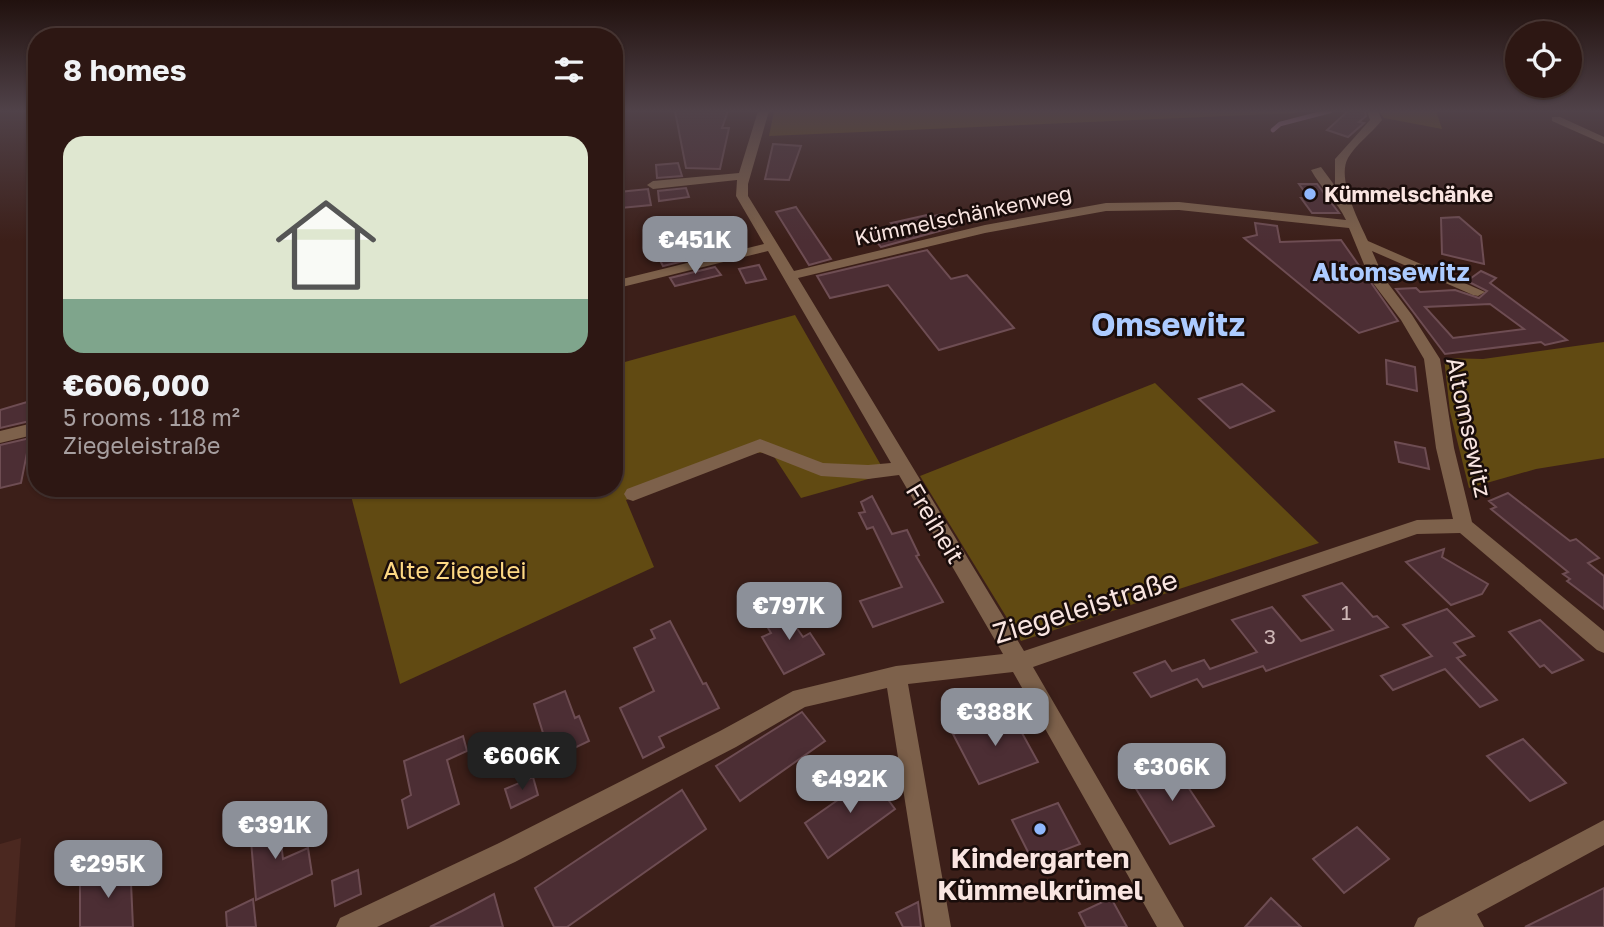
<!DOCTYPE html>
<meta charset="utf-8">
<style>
:root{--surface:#2d1713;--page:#392421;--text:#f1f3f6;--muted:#a79fa0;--line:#483633;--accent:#8c9099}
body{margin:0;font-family:"Golos Text",sans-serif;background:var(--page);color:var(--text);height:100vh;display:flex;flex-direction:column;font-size:26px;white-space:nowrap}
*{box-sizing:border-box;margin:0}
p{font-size:23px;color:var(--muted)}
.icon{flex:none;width:38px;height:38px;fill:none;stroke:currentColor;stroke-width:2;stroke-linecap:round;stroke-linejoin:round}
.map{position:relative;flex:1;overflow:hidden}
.sheet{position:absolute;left:28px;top:28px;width:595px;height:469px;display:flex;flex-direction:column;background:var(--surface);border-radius:28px;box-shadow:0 2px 5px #0004,0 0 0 2px var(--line)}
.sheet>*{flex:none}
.fabs{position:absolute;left:1505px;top:21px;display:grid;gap:14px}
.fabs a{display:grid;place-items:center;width:77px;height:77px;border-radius:50%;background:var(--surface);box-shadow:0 2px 5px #0004,0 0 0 2px var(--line);font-size:35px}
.price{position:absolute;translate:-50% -60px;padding:0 16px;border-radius:14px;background:var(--accent);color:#fff;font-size:23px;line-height:46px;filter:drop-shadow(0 2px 4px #0008)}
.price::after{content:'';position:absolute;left:50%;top:42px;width:21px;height:16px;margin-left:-10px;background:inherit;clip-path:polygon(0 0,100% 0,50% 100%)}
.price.current{background:#222;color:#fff}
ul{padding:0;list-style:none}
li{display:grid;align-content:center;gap:14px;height:371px;padding:0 35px}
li+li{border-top:2px solid var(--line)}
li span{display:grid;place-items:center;height:217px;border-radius:21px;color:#555}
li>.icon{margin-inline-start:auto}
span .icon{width:126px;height:126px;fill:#fffc;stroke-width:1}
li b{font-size:30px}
h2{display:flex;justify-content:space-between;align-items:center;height:84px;padding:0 35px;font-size:30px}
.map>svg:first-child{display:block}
.built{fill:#4b2820}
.green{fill:#614a12}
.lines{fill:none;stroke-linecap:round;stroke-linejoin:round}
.stream{stroke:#a57090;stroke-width:4.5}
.building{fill:#4c2e34;stroke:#6e4d53;stroke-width:2;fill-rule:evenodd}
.minor{fill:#7d614b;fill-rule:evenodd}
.poi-dot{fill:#90b8fd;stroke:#1a0d0b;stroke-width:2.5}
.labels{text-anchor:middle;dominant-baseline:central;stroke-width:5;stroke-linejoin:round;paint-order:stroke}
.far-poi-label{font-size:21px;font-weight:bold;fill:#f9e5e1;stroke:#1a0d0b;text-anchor:start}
.far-street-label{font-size:21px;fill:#f9e5e1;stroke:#1a0d0b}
.number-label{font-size:21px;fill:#ceb7b6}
.street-label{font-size:24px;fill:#f9e5e1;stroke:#1a0d0b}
.park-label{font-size:24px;fill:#fed884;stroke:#1a0d0b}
.neighbourhood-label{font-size:26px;font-weight:bold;fill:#accbff;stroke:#1a0d0b}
.near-street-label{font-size:28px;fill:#f9e5e1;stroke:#1a0d0b}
.near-poi-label{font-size:28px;font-weight:bold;fill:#f9e5e1;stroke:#1a0d0b}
.district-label{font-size:32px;font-weight:bold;fill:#accbff;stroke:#1a0d0b}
</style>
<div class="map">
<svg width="1604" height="927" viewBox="0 0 1604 927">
<rect width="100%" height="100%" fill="#3c1f19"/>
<!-- built -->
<path class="built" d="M21 838 15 927H0V844Z"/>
<!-- green -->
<g class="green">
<path d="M774 111H1296L1297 113 769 136Z"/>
<path d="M1378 111H1436L1442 129 1384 118Z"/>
<path d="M795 315 886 474 801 498 771 452 753 453 626 500 654 567 400 684 349 488H614V365Z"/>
<path d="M1604 342V458L1536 469 1469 488 1450 412 1444 358 1483 359Z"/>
<path d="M1155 383 1319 543 1021 641 920 476Z"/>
</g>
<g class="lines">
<!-- stream -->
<path class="stream" d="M1273 130 1280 124 1330 111"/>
</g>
<!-- building -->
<g class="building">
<path d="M675 111H728L722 128H729L720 169 686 168Z"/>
<path d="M1348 111H1365L1366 116 1359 122 1364 123 1348 137 1327 130Z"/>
<path d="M773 144 801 146 789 180 765 179Z"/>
<path d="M678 163 682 176 657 178 656 165Z"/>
<path d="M1299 184H1317L1339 213H1312L1301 198H1309Z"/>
<path d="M686 188 689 197 659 201 658 191Z"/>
<path d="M648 189 651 205 621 208 619 192Z"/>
<path d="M796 207 831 259 809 265 776 212Z"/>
<path d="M931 214 934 216 942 214 954 227 881 247 869 232 894 226 891 223Z"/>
<path d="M1459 217 1481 236 1484 264 1442 254 1441 218Z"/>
<path d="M1255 223 1277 226 1280 242 1341 240 1398 321 1359 333 1244 238 1257 235Z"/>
<path d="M698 240 708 255 663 266 655 251Z"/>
<path d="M927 250 951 279 967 275 1014 328 939 350 888 285 830 298 817 276Z"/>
<path d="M759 265 766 279 746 283 739 269Z"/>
<path d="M715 267 721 275 675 286 670 278Z"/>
<path d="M1481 271 1496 278 1490 283 1567 340 1545 345 1541 342 1445 354 1396 289 1416 288 1420 292 1455 290 1479 298 1487 291 1467 281ZM1490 304 1524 329 1453 338 1425 307Z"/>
<path d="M1386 360 1415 367 1417 391 1387 384Z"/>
<path d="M1242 384 1274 411 1230 428 1199 399Z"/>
<path d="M37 399V415L34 420 0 428V410Z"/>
<path d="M30 438 21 483 0 488V445Z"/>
<path d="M1395 442 1425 448 1429 469 1399 462Z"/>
<path d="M1508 493 1570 541 1576 539 1599 558 1588 563 1604 576V609L1567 581 1570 579 1563 574 1568 572 1491 509 1496 507 1489 501Z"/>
<path d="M872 496 892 534 907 530 919 555 916 556 943 602 873 627 860 601 902 587 873 527 867 529 859 513 865 512 861 502Z"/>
<path d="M1444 549 1442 557 1488 584 1482 594 1451 605 1406 562Z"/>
<path d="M1342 583 1373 617 1377 616 1388 627 1266 671 1263 666 1203 687 1197 679 1151 697 1134 673 1165 661 1172 671 1204 660 1210 669 1257 652 1232 620 1272 607 1301 641 1333 630 1303 596Z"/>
<path d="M782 607 803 637 810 633 824 654 784 674 762 637 771 633 761 616Z"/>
<path d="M1447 609 1474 636 1454 643 1465 655 1457 658 1497 700 1480 707 1445 669 1393 690 1381 676 1432 656 1403 625Z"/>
<path d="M1540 620 1583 660 1552 673 1544 665 1540 667 1509 632Z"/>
<path d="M670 621 703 684 706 683 719 708 659 737 664 747 643 758 620 708 654 691 634 648 655 638 651 630Z"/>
<path d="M565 691 575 718 579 716 589 741 543 763 534 737 543 733 534 704Z"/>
<path d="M802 712 825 741 740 801 716 766Z"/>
<path d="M1011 713 1038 762 979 784 953 734Z"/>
<path d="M463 736 467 751 447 760 459 804 408 828 402 800 411 795 404 761Z"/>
<path d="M1523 739 1566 783 1530 801 1487 756Z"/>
<path d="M1172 763 1214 826 1170 844 1130 779Z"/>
<path d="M866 770 895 809 828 858 805 823 852 790 847 783Z"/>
<path d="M533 777 538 795 511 808 505 789Z"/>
<path d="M682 790 706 829 567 927H554L535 888Z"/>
<path d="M1058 803 1080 844 1033 862 1012 820Z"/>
<path d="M278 817 283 859 308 848 312 874 256 900 250 829Z"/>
<path d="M1357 827 1389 859 1344 893 1313 859Z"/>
<path d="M130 861 133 927H80V885Z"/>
<path d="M358 870 361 894 335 906 332 881Z"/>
<path d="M1604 888V927H1525Z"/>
<path d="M494 894 503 927H430L462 911Z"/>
<path d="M1111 898 1127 927H1086L1079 913Z"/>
<path d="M1271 898 1301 927H1245Z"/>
<path d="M253 899 256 927H227L226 912Z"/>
<path d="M918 902 921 927H903L896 913Z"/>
</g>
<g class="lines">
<!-- minor -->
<g class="minor">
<path d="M758 111H769L748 184V196L794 271 985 225 1106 203 1179 202 1346 220C1337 200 1321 189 1311 170L1321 167 1335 186V159L1370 120 1367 111H1378L1382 120C1372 133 1356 144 1348 158 1336 179 1360 223 1368 241L1485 292 1478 296 1473 295 1372 251 1384 278 1412 315 1440 359 1454 448 1472 522 1604 631V653L1597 650 1460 533 1417 534 1033 667 1184 927H1157L1013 672 908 684 951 927H925L887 688 805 707 736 747 515 862 377 927H336L340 918 497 844 720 731 793 691 896 666 1003 654 899 475 868 479 821 476 760 452 633 501 627 499 624 494 627 489 760 439 823 463 868 465 891 463 768 251 614 289V281L764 244 736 196 737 180 653 189 647 185 653 181 739 173ZM1179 210 1349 228 1370 279 1401 320 1424 359 1436 448 1453 519 1417 520 1024 651 798 278 985 233 1106 211Z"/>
<path d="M1552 117H1560L1604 137V144L1552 121Z"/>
<path d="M37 422V434L0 443V431Z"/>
<path d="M1604 820V845L1477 914 1484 927H1414L1418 918Z"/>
</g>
</g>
<!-- sky -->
<linearGradient id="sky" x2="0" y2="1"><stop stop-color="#21110e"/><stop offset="0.46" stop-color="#504249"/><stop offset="1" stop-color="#504249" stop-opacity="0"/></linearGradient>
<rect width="1604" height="241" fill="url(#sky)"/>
<!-- markers -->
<g class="poi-dot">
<circle cx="1310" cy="194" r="7"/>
<circle cx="1040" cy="829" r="7"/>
</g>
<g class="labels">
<!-- far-poi labels -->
<g class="far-poi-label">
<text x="1324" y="194">Kümmelschänke</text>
</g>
<!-- far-street labels -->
<g class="far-street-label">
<text transform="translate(963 215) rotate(-12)">Kümmelschänkenweg</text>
</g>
<!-- number labels -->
<g class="number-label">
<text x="1346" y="612">1</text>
<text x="1270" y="636">3</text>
</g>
<!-- street labels -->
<g class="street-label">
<text transform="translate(1470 427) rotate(78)">Altomsewitz</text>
<text transform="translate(936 523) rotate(59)">Freiheit</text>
</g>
<!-- park labels -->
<g class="park-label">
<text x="455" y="569">Alte Ziegelei</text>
</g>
<!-- neighbourhood labels -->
<g class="neighbourhood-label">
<text x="1391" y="271">Altomsewitz</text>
</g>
<!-- near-street labels -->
<g class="near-street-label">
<text transform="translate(1085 606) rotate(-17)">Ziegeleistraße</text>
</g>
<!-- near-poi labels -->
<g class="near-poi-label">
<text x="1040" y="857">Kindergarten<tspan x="1040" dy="32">Kümmelkrümel</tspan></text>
</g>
<!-- district labels -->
<g class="district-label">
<text x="1168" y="324">Omsewitz</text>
</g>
</g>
</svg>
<div class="fabs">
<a><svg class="icon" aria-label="locate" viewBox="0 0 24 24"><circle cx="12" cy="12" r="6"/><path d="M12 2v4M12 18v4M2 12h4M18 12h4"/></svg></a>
</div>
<b class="price" style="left:695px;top:276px">€451K</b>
<b class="price" style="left:789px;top:642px">€797K</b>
<b class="price" style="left:995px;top:748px">€388K</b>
<b class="price current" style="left:522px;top:792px">€606K</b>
<b class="price" style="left:1172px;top:803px">€306K</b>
<b class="price" style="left:850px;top:815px">€492K</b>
<b class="price" style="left:275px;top:861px">€391K</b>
<b class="price" style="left:108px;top:900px">€295K</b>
<section class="sheet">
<h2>8 homes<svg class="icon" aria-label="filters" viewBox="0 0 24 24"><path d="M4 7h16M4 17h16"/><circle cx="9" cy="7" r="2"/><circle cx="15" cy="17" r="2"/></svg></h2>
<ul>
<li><span style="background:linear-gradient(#dfe7d0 75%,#7fa58c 0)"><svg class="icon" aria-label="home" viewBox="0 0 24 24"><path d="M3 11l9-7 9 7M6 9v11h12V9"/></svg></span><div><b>€606,000</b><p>5 rooms · 118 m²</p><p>Ziegeleistraße</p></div></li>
</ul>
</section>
</div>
